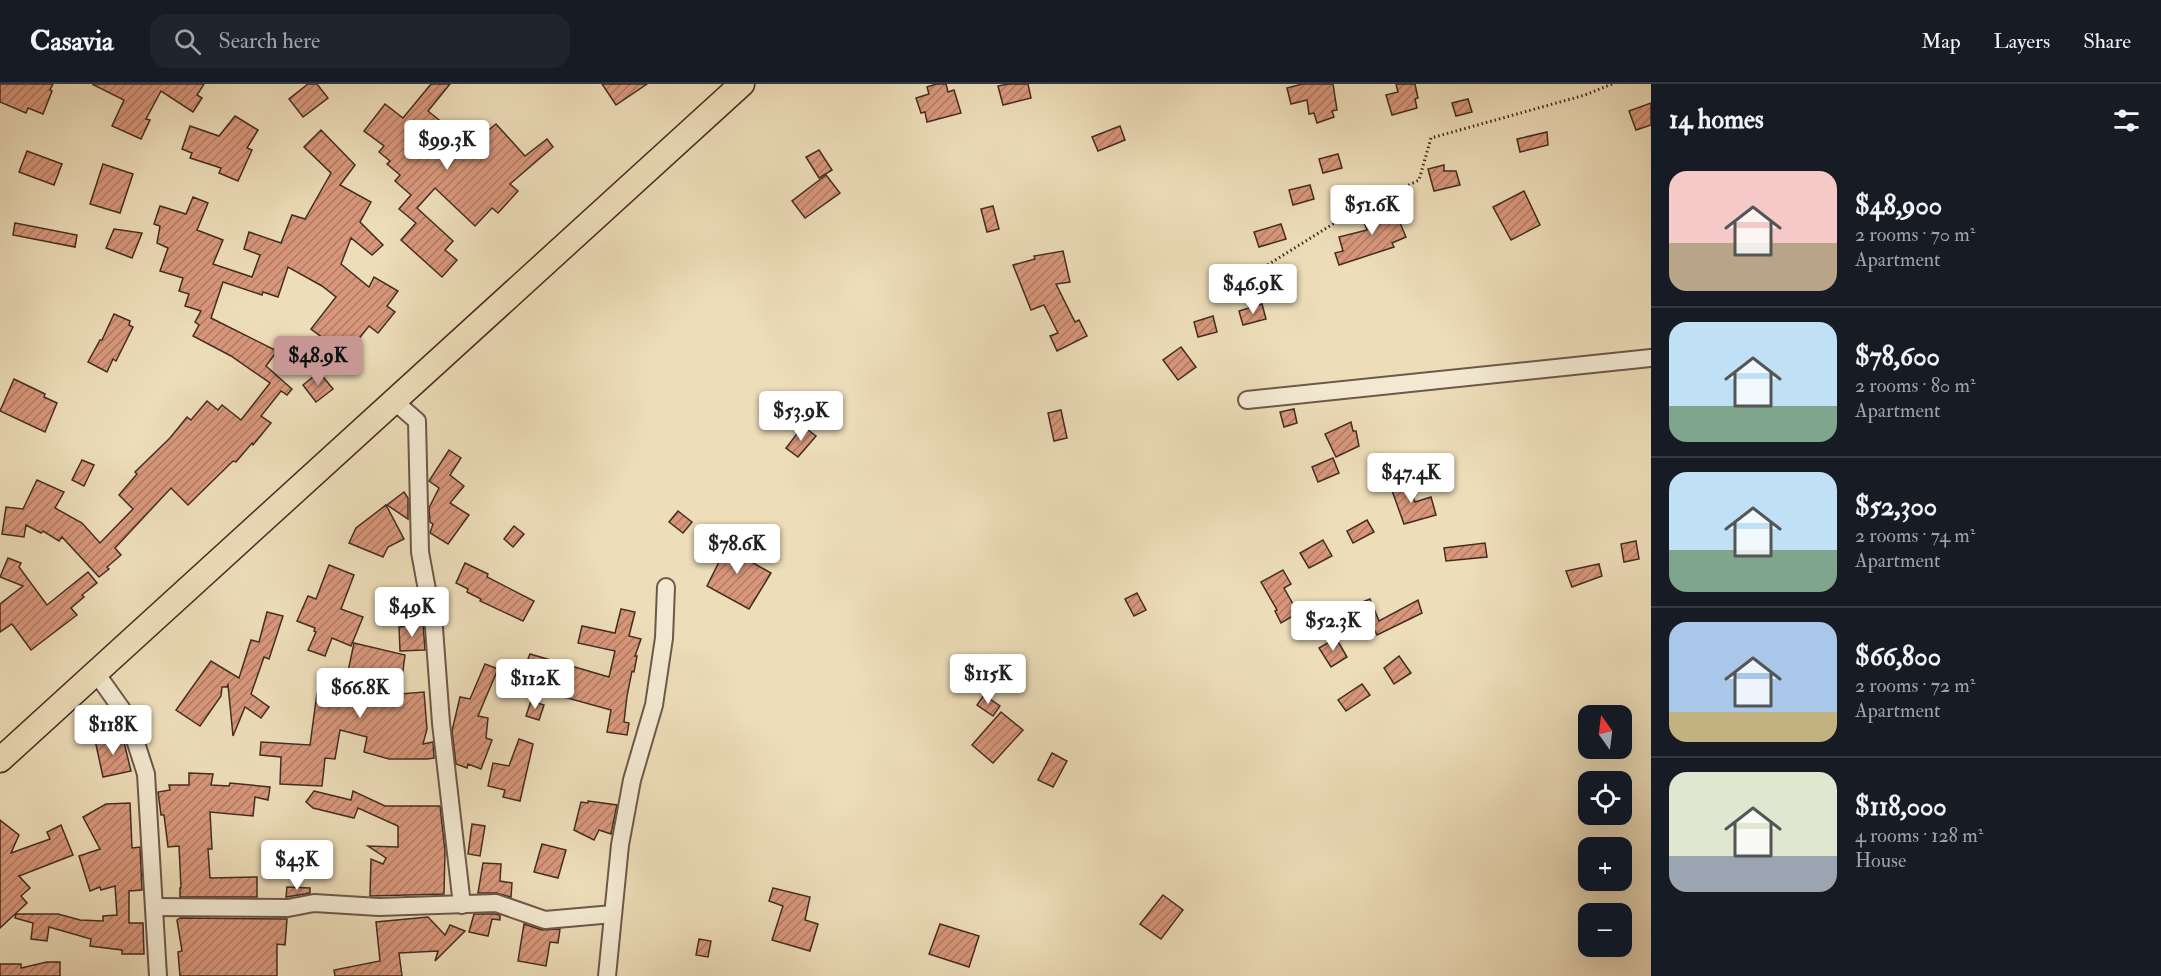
<!DOCTYPE html>
<meta charset="utf-8">
<style>
:root{--surface:#171b24;--page:#20242c;--text:#f1f3f6;--muted:#9ea1a6;--line:#363941;--accent:#c59692}
body{margin:0;font-family:"IM FELL Double Pica",serif;background:var(--page);color:var(--text);height:100vh;display:flex;flex-direction:column;font-size:22px;white-space:nowrap}
*{box-sizing:border-box;margin:0}
p{font-size:20px;color:var(--muted)}
.icon{flex:none;width:33px;height:33px;fill:none;stroke:currentColor;stroke-width:2;stroke-linecap:round;stroke-linejoin:round}
.map{position:relative;flex:1;overflow:hidden}
.side{display:flex;flex-direction:column;background:var(--surface);width:510px}
.side>*{flex:none}
.needle{width:39px;rotate:346deg}
.fabs{position:absolute;left:1578px;top:621px;display:grid;gap:12px}
.fabs a{display:grid;place-items:center;width:54px;height:54px;border-radius:12px;background:var(--surface);box-shadow:0 6px 24px #0002;font-size:30px}
.price{position:absolute;translate:-50% -51px;padding:0 14px;border-radius:6px;background:#fff;color:#222;font-size:20px;line-height:39px;filter:drop-shadow(0 2px 3px #0008)}
.price::after{content:'';position:absolute;left:50%;top:36px;width:18px;height:14px;margin-left:-9px;background:inherit;clip-path:polygon(0 0,100% 0,50% 100%)}
.price.on{background:var(--accent);color:#111}
ul{padding:0;list-style:none}
li{display:flex;align-items:center;gap:18px;height:150px;padding:0 18px}
li+li{border-top:2px solid var(--line)}
li span{display:grid;place-items:center;flex:none;width:168px;height:120px;border-radius:18px;color:#555}
li>.icon{margin-inline-start:auto}
span .icon{width:72px;height:72px;fill:#fffc;stroke-width:1}
li b{font-size:26px}
h2{display:flex;justify-content:space-between;align-items:center;height:72px;padding:0 18px;font-size:26px}
header{display:flex;align-items:center;gap:36px;box-sizing:border-box;height:84px;padding:0 30px;background:var(--surface);border-bottom:2px solid var(--line)}
header strong{font-size:28px}
nav{display:flex;gap:33px;margin-inline-start:auto;font-size:21px}
.search{width:420px;height:54px;background:var(--page);display:flex;align-items:center;gap:15px;box-sizing:border-box;padding:0 21px;border-radius:18px;color:var(--muted);font-size:22px}
main{display:flex;flex:1;min-height:0}
.map>svg:first-child{display:block}
.building{fill:url(#building-hatch);stroke:#442c22;stroke-width:1.5}
.lines{fill:none;stroke-linecap:round;stroke-linejoin:round}
.minor-casing{stroke:#6e5848;stroke-width:20}
.highway-casing{stroke:#442c22;stroke-width:27}
.path{stroke:#442c22;stroke-width:3;stroke-dasharray:1.5 3;stroke-linecap:butt}
.minor{stroke:#f3e9d2;stroke-width:16}
.highway{stroke:#edddb9;stroke-width:24}
</style>
<header>
<strong>Casavia</strong>
<div class="search"><svg class="icon" aria-label="search" viewBox="0 0 24 24"><circle cx="10" cy="10" r="6"/><path d="M15 15l6 6"/></svg>Search here</div>
<nav><a>Map</a><a>Layers</a><a>Share</a></nav>
</header>
<main>
<div class="map">
<svg width="1651" height="892" viewBox="0 0 1651 892">
<defs>
<pattern id="building-hatch" width="6" height="6" patternUnits="userSpaceOnUse" patternTransform="scale(1.5)"><rect width="6" height="6" fill="#d8977b"/><path d="M-1 1l2-2M0 6l6-6M5 7l2-2" fill="none" stroke="#b17b64"/></pattern>
</defs>
<rect width="100%" height="100%" fill="#edddb9"/>
<filter id="stains"><feTurbulence type="fractalNoise" baseFrequency=".00333" numOctaves="4"/><feColorMatrix values="0 0 0 0 .2 0 0 0 0 .09 0 0 0 0 .02 0 0 0 .5 -.17"/></filter>
<radialGradient id="worn" r=".72"><stop offset=".6" stop-color="#630" stop-opacity="0"/><stop offset="1" stop-color="#630" stop-opacity=".3"/></radialGradient>
<!-- building -->
<g class="building">
<path d="M0 0H53L50 6 52 7 43 30 28 24 26 29 0 18Z"/>
<path d="M92 0H204L197 11 202 14 193 28 161 7 146 35 150 36 141 55 112 42 124 16Z"/>
<path d="M308 0H317L328 14 303 33 289 15Z"/>
<path d="M431 0H450L428 27 454 48 457 45 472 60 496 40 525 72 547 55 553 63 510 100 518 107 498 129 492 124 475 142 435 104 417 124 453 157 445 166 457 176 442 193 401 156 416 139 399 125 411 111 395 97 400 91 387 80 390 77 379 68 384 62 364 47 385 20 403 34Z"/>
<path d="M602 0H647L616 21Z"/>
<path d="M936 0H946L948 8 954 6 961 29 927 38 925 28 921 29 916 14 929 10 927 3Z"/>
<path d="M1008 0H1028L1031 14 1003 21 998 2Z"/>
<path d="M1302 0H1333L1337 26 1332 27 1334 33 1317 39 1314 29 1309 30 1307 16 1291 20 1287 4Z"/>
<path d="M1396 0H1415L1418 14 1415 15 1417 24 1392 31 1386 11 1398 8Z"/>
<path d="M1468 15 1472 28 1456 32 1452 19Z"/>
<path d="M1651 19V41L1636 46 1629 27Z"/>
<path d="M235 32 258 46 247 64 252 66 238 97 219 89 221 84 190 74 192 69 182 65 190 42 219 52Z"/>
<path d="M1120 42 1125 56 1098 67 1092 53Z"/>
<path d="M321 46 355 81 340 101 371 118 360 138 383 161 372 171 351 154 341 180 369 203 374 193 398 207 387 222 395 228 378 249 369 242 346 271 311 245 336 213 322 202 288 183 278 213 263 208 262 211 223 198 211 234 277 267 266 282 292 305 287 311 281 307 261 332 271 339 253 361 252 359 236 378 233 377 188 421 171 404 115 464 121 471 107 483 109 485 99 493 62 453 59 457 43 447 41 449 26 441 24 453 2 450 6 423 23 425 37 396 64 408 55 424 82 439 100 459 133 425 119 411 137 390 135 388 170 354 187 333 191 336 207 317 218 326 222 321 241 336 270 299 231 272 193 252 199 241 195 238 201 227 185 222 189 210 179 207 183 194 160 187 168 164 157 159 160 142 154 140 160 122 186 130 193 113 208 119 197 146 223 156 213 180 252 193 260 171 244 165 249 148 281 159 292 131 305 135 331 89 304 63Z"/>
<path d="M1547 48 1548 61 1520 68 1517 55Z"/>
<path d="M819 66 832 86 819 94 806 73Z"/>
<path d="M27 67 62 80 54 101 19 88Z"/>
<path d="M1338 70 1342 84 1323 89 1319 75Z"/>
<path d="M103 80 133 90 120 129 90 120Z"/>
<path d="M1444 81V87H1456L1460 101 1434 107 1428 85Z"/>
<path d="M826 91 840 109 805 134 792 117Z"/>
<path d="M1310 101 1314 115 1293 121 1289 106Z"/>
<path d="M1524 107 1540 141 1511 156 1493 123Z"/>
<path d="M1392 120 1406 153 1392 159 1394 163 1339 181 1335 169 1343 167 1339 153 1367 146 1362 133Z"/>
<path d="M993 122 999 145 987 148 981 125Z"/>
<path d="M15 139 77 151 75 163 13 151Z"/>
<path d="M1281 140 1286 155 1259 163 1254 148Z"/>
<path d="M114 145 142 149 132 174 106 164Z"/>
<path d="M1063 167 1070 198 1056 200 1075 238 1079 236 1087 252 1057 267 1050 252 1058 249 1044 221 1031 226 1013 181 1035 175 1034 172Z"/>
<path d="M1278 188 1293 200 1296 207 1284 211Z"/>
<path d="M1262 220 1266 235 1243 241 1239 227Z"/>
<path d="M114 230 130 237 129 241 133 243 116 277 113 275 107 288 88 278 100 256H102Z"/>
<path d="M1213 232 1217 248 1198 253 1194 238Z"/>
<path d="M1181 263 1196 283 1178 296 1163 276Z"/>
<path d="M319 288 333 305 316 318 303 301Z"/>
<path d="M14 295 45 310 44 313 57 319 45 348 0 327Z"/>
<path d="M1294 325 1297 339 1284 343 1280 328Z"/>
<path d="M1061 326 1067 354 1054 357 1048 329Z"/>
<path d="M1351 338 1353 347H1356L1359 362 1336 373 1325 350Z"/>
<path d="M803 342 816 352 798 373 786 364Z"/>
<path d="M449 366 461 374 450 391 464 402 450 419 469 431 448 460 430 449 433 440 430 438 429 424 439 404 429 397Z"/>
<path d="M1333 374 1339 389 1318 398 1312 383Z"/>
<path d="M82 376 94 381 84 402 72 396Z"/>
<path d="M1406 395 1415 418 1431 413 1436 431 1404 440 1390 401Z"/>
<path d="M404 408 408 414V435L387 421Z"/>
<path d="M386 421 404 455 388 463 383 473 349 459 356 444Z"/>
<path d="M678 427 692 438 683 449 669 438Z"/>
<path d="M1367 436 1374 448 1353 459 1347 447Z"/>
<path d="M514 442 524 450 513 463 504 455Z"/>
<path d="M726 450 742 457 737 470 771 489 749 525 707 502 723 470 716 466Z"/>
<path d="M1323 456 1332 472 1309 484 1300 469Z"/>
<path d="M1636 457 1639 475 1624 478 1621 460Z"/>
<path d="M1485 459 1487 473 1446 477 1444 464Z"/>
<path d="M8 474 21 479 19 483 47 521 88 488 97 499 82 511 84 513 71 524 77 531 31 566 12 540 0 548V520L23 502 0 493Z"/>
<path d="M465 479 488 490 487 493 534 517 523 537 480 517 481 515 467 508 468 505 456 499Z"/>
<path d="M1599 480 1602 492 1572 503 1566 487Z"/>
<path d="M329 481 354 491 341 525 363 533 351 562 332 554 325 572 308 566 316 548 314 547 315 544 297 537 308 512 316 515Z"/>
<path d="M1283 486 1291 500 1284 504 1298 529 1281 539 1275 527 1277 526 1261 498Z"/>
<path d="M1137 509 1146 526 1134 532 1125 515Z"/>
<path d="M1370 515 1379 537 1418 516 1422 529 1377 551 1374 545 1368 548 1355 521Z"/>
<path d="M621 525 635 528 629 552 641 555 635 572H637L634 588 632 587 627 612 624 638 629 639 627 651 607 648 611 626 553 610 558 591 528 575 530 570 609 593 615 567 578 559 582 542 615 549Z"/>
<path d="M267 528 283 532 269 575 264 573 251 610 269 623 261 634 245 623 233 652 228 601 227 603H222L221 612 200 642 176 626 211 577 239 594 251 556 259 558Z"/>
<path d="M423 540 425 566 400 567 399 543Z"/>
<path d="M1336 554 1347 573 1331 583 1319 564Z"/>
<path d="M354 559 405 571 400 610 424 608 427 645 423 660 433 658 434 674 427 675H389L364 668 367 653 340 646 335 675 325 674 322 702 280 700 281 673 260 671 261 658 310 661 317 609 336 612 338 595 346 597Z"/>
<path d="M1399 572 1411 589 1394 600 1384 584Z"/>
<path d="M485 580 498 585 478 632 488 634 486 654 492 656 481 685 468 680 467 684 456 680 452 647 460 613 470 615Z"/>
<path d="M1362 600 1370 611 1346 627 1338 616Z"/>
<path d="M984 611 1000 622 993 632 977 621Z"/>
<path d="M531 617 544 621 539 636 526 632Z"/>
<path d="M1001 628 1023 646 993 679 972 661Z"/>
<path d="M122 650 131 687 103 693 95 656Z"/>
<path d="M519 655 533 660 520 717 503 713 505 706 488 702 493 679 509 682Z"/>
<path d="M1052 669 1067 677 1053 703 1038 696Z"/>
<path d="M189 689 213 690 211 701 229 702 230 699 270 703 268 716 255 713 253 732 210 728 212 765H208L210 794 257 793V813H180V804H181L179 762 168 763 164 731H161L158 708 170 706 169 701H189Z"/>
<path d="M314 707 351 716 353 707 385 722H440L445 767 444 810 370 812 371 775 383 780 386 774 368 762 398 763V742L358 724 354 734 313 724 306 718Z"/>
<path d="M588 717 617 721 611 750 599 746 594 756 574 746 581 718 588 719Z"/>
<path d="M130 719 132 764 140 763 142 806 129 807V839H143L144 870H122V866L90 862 91 855 49 843 47 857 31 855 33 839 15 834 16 830H58L80 836 103 837V832L117 831 115 802 101 806 100 803 90 807 79 772 100 765 83 733 106 720Z"/>
<path d="M0 736 19 751 11 769 50 755 47 748 61 741 73 771 19 792 30 804 21 812 27 819 0 844Z"/>
<path d="M472 740 485 742 480 772 468 770Z"/>
<path d="M542 760 566 766 558 794 534 788Z"/>
<path d="M483 779 501 780 500 797 512 799 511 813 496 809H478Z"/>
<path d="M287 803 310 804V809L286 813Z"/>
<path d="M773 804 810 813 805 836 818 840 810 867 772 856 783 822 769 817Z"/>
<path d="M1163 811 1183 826 1161 855 1140 840Z"/>
<path d="M474 830H494L500 831V836L492 835 488 852 469 848Z"/>
<path d="M428 833 445 851 450 841 465 847 435 877 438 867 399 869 402 892H335L334 886 380 877 376 838Z"/>
<path d="M180 834 287 835 285 861 277 860V892H180L178 868 182 867 177 836Z"/>
<path d="M524 840 542 846 560 845 558 859 550 858 546 882 518 877Z"/>
<path d="M940 840 979 852 969 883 929 870Z"/>
<path d="M699 855 711 857 708 873 696 871Z"/>
<path d="M47 878H60V892H0V880H21V884Z"/>
</g>
<g class="lines">
<defs>
<g id="minor">
<path d="M1247 316 1651 274"/>
<path d="M394 317 417 337 420 468 434 544 441 639 462 821"/>
<path d="M96 589 128 634 146 690 158 892"/>
<path d="M154 823 288 824 314 819 379 823 496 819 545 836 613 830"/>
<path d="M607 892 620 761 632 696 654 621 664 554 666 503"/>
</g>
<path id="highway" d="M0 676 742 0"/>
</defs>
<!-- minor casing -->
<use href="#minor" class="minor-casing"/>
<!-- highway casing -->
<use href="#highway" class="highway-casing"/>
<!-- path -->
<path class="path" d="M1237 200 1341 135 1419 96 1431 54 1585 11 1612 0"/>
<!-- minor -->
<use href="#minor" class="minor"/>
<!-- highway -->
<use href="#highway" class="highway"/>
</g>
<rect width="100%" height="100%" filter="url(#stains)"/>
<rect width="100%" height="100%" fill="url(#worn)"/>
</svg>
<div class="fabs">
<a><svg class="needle" viewBox="-14 -14 28 28"><path d="M0-13l5 13h-10z" fill="#e53935"/><path d="M0 13l5-13h-10z" fill="#9ea1a6"/></svg></a>
<a><svg class="icon" aria-label="locate" viewBox="0 0 24 24"><circle cx="12" cy="12" r="6"/><path d="M12 2v4M12 18v4M2 12h4M18 12h4"/></svg></a>
<a>+</a>
<a>−</a>
</div>
<b class="price" style="left:447px;top:87px">$99.3K</b>
<b class="price" style="left:1372px;top:152px">$51.6K</b>
<b class="price" style="left:1253px;top:231px">$46.9K</b>
<b class="price on" style="left:318px;top:303px">$48.9K</b>
<b class="price" style="left:801px;top:358px">$53.9K</b>
<b class="price" style="left:1411px;top:420px">$47.4K</b>
<b class="price" style="left:737px;top:491px">$78.6K</b>
<b class="price" style="left:412px;top:554px">$49K</b>
<b class="price" style="left:1333px;top:568px">$52.3K</b>
<b class="price" style="left:988px;top:621px">$115K</b>
<b class="price" style="left:535px;top:626px">$112K</b>
<b class="price" style="left:360px;top:635px">$66.8K</b>
<b class="price" style="left:113px;top:672px">$118K</b>
<b class="price" style="left:297px;top:807px">$43K</b>
</div>
<section class="side">
<h2>14 homes<svg class="icon" aria-label="filters" viewBox="0 0 24 24"><path d="M4 7h16M4 17h16"/><circle cx="9" cy="7" r="2"/><circle cx="15" cy="17" r="2"/></svg></h2>
<ul>
<li><span style="background:linear-gradient(#f6c9c9 60%,#b9a48a 0)"><svg class="icon" aria-label="home" viewBox="0 0 24 24"><path d="M3 11l9-7 9 7M6 9v11h12V9"/></svg></span><div><b>$48,900</b><p>2 rooms · 70 m²</p><p>Apartment</p></div></li>
<li><span style="background:linear-gradient(#bfe0f5 70%,#7fa58c 0)"><svg class="icon" aria-label="home" viewBox="0 0 24 24"><path d="M3 11l9-7 9 7M6 9v11h12V9"/></svg></span><div><b>$78,600</b><p>2 rooms · 80 m²</p><p>Apartment</p></div></li>
<li><span style="background:linear-gradient(#bfe0f5 65%,#7fa58c 0)"><svg class="icon" aria-label="home" viewBox="0 0 24 24"><path d="M3 11l9-7 9 7M6 9v11h12V9"/></svg></span><div><b>$52,300</b><p>2 rooms · 74 m²</p><p>Apartment</p></div></li>
<li><span style="background:linear-gradient(#a9c7e8 75%,#c2b280 0)"><svg class="icon" aria-label="home" viewBox="0 0 24 24"><path d="M3 11l9-7 9 7M6 9v11h12V9"/></svg></span><div><b>$66,800</b><p>2 rooms · 72 m²</p><p>Apartment</p></div></li>
<li><span style="background:linear-gradient(#dfe7d0 70%,#9aa5b1 0)"><svg class="icon" aria-label="home" viewBox="0 0 24 24"><path d="M3 11l9-7 9 7M6 9v11h12V9"/></svg></span><div><b>$118,000</b><p>4 rooms · 128 m²</p><p>House</p></div></li>
</ul>
</section>
</main>
